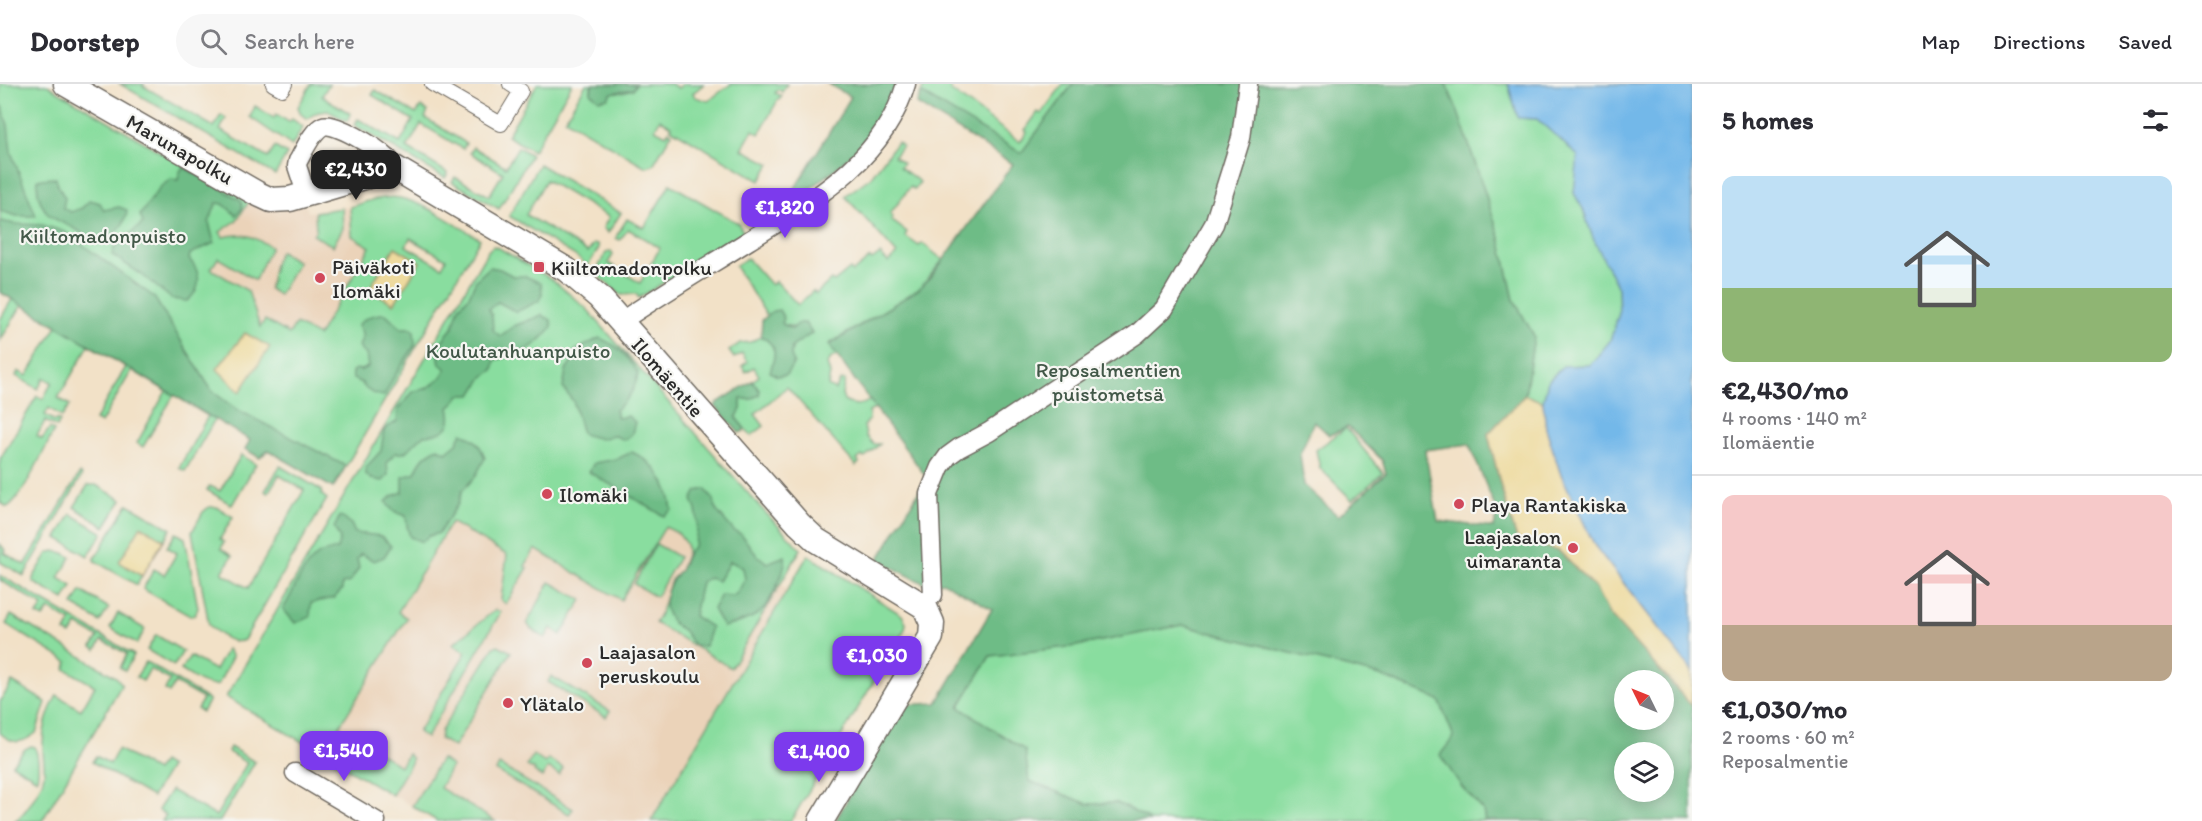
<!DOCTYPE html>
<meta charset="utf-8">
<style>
:root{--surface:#fff;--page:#f7f7f7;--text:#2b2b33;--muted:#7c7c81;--line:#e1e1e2;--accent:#7c3aed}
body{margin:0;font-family:Itim,sans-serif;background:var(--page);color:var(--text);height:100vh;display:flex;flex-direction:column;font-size:22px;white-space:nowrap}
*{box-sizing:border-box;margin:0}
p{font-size:20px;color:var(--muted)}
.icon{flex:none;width:33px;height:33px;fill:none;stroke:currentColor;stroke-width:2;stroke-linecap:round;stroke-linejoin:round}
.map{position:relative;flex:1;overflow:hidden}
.sheet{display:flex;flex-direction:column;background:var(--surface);width:510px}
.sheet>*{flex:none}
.needle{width:39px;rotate:313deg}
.buttons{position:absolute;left:1614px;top:586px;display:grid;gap:12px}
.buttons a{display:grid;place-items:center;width:60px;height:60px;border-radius:50%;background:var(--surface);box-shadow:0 3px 15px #0003;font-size:30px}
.price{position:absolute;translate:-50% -51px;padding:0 14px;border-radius:12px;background:var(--accent);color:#fff;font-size:20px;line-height:39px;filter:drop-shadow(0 2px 3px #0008)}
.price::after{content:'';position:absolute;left:50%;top:36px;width:18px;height:14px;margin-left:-9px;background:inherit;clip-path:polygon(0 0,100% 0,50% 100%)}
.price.selected{background:#222;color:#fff}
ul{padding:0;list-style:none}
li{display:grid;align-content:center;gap:12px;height:318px;padding:0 30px}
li+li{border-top:2px solid var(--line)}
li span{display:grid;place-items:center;height:186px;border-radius:12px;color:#555}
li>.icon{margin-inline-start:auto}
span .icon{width:108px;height:108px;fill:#fffc;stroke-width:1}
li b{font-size:26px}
h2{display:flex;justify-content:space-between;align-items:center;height:72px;padding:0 30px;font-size:26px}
header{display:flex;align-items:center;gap:36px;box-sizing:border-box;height:84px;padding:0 30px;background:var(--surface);border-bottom:2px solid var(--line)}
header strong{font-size:28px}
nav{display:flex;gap:33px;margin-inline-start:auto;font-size:21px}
.search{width:420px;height:54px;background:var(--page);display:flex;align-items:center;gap:15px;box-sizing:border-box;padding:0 21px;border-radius:33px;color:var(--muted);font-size:22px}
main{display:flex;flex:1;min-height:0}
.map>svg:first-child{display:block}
.built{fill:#ebd3b9}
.green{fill:#89dd9f;stroke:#5a8465;stroke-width:1.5;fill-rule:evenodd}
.forest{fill:#6ebc86;stroke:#4c7458;stroke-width:1.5;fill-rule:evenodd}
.sand{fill:#eeda9e;stroke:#8c8264;stroke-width:1.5}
.water{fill:#73b8e9;stroke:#4f728a;stroke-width:1.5}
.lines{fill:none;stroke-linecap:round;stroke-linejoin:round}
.pedestrian-casing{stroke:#716b62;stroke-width:16}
.minor-casing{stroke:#716b62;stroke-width:21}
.tertiary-casing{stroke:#716b62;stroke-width:27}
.pedestrian{stroke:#fff;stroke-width:14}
.minor{stroke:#fff;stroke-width:18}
.tertiary{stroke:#fff;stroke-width:24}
.poi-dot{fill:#d1495b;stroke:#f6f6f2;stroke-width:2}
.labels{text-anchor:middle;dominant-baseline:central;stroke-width:4.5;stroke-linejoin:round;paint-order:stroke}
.street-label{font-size:21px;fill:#2b2b2b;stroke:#f6f6f2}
.park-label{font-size:21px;fill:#425848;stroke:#f6f6f2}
.poi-label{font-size:21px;fill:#2b2b2b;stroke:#f6f6f2;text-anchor:start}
</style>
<header>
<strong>Doorstep</strong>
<div class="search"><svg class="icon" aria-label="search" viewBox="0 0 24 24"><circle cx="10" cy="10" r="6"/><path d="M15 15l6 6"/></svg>Search here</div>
<nav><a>Map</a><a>Directions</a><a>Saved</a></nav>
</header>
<main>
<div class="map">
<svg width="1692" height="737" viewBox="0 0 1692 737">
<rect width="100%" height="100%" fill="#f6f6f2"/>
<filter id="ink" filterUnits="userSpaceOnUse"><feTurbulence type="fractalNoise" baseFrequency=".0167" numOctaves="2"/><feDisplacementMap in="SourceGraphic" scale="12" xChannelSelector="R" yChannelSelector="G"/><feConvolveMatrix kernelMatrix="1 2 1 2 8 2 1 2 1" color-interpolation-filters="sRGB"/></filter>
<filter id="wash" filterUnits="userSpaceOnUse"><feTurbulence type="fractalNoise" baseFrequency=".008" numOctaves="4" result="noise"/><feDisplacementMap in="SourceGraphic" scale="24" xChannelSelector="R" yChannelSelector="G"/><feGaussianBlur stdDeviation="1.35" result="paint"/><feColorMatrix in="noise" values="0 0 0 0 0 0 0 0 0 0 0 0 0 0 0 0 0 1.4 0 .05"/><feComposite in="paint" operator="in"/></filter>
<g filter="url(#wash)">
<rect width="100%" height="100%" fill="#f2e1c7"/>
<!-- built -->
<g class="built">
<path d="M250 116 306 122 308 128 350 123 352 152 409 157 406 162 441 183 338 361 211 185 218 174 243 150 223 153 220 148 236 137Z"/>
<path d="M489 372 669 435 835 533 714 737H437L317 667Z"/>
</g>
<!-- green -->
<g class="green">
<path d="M0 0H46L181 80 250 116 236 137 220 148 223 153C245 148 252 152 271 163L255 196 218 174 211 185 248 207 260 243 265 236 289 250 296 240 318 252 370 163 352 152 350 123C365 118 384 111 400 114 426 119 457 142 480 155L333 404 215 335 185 387 179 384 208 332 174 311 143 363 137 359 166 307 132 286 101 339 95 336 126 283 89 261 58 314 70 321 62 333 49 324 45 331 55 337 57 335 60 337 57 343 45 337 37 352 42 355 50 344 54 347C45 364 22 415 7 423L0 418V375L37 312 43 315 52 298 44 294 38 305 16 292 18 287 27 292 57 242 22 221 0 257V236L12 215 0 208ZM410 154 446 175 442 183 406 162Z"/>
<path d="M120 0H144L143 2 214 43 221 31 226 34 220 46 268 74 275 63 287 70 275 91Z"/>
<path d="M311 0H329L322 12 351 30 347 37 326 26 316 29 307 35 301 30 298 23Z"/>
<path d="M537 0H572L533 67 507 52Z"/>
<path d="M586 0H591V9L623 8 633 5 636 0H671L678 4 683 0H704L693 9 695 13 708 17 731 0H787L782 8 778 5 775 9 782 12 779 16H778L759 50 753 46 742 65 770 80 760 97 670 44 671 42 660 35 655 45 666 51 669 47 672 49 653 81 646 83 565 35Z"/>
<path d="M925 0H947L951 3 950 6 1020 58 1027 48 1025 46 1038 28 1041 30 1063 0H1073L1021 70 921 9Z"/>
<path d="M1426 0H1508L1518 34 1537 35 1579 72 1574 109 1583 125 1593 154 1618 204 1619 230 1610 257 1590 281 1563 282 1548 297 1543 318 1525 311 1534 252 1514 216 1500 154 1466 52Z"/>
<path d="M375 6 416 30 421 23 428 27 425 34 466 59 463 65 421 40 407 64 448 89 445 94 354 41 358 35 400 59 413 36 372 11Z"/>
<path d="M255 22 274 34 276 30 289 38 292 35 303 43 292 62 250 33Z"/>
<path d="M897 58 902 62 894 72 903 79 900 83 920 98 914 105 910 103 890 130 893 133 891 136 907 148 905 152 919 162 922 159 943 176 919 205 829 260 838 272 832 273 827 280 830 290 828 302 835 306 841 296 845 297 842 310 844 317C853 322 862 322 870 316L876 324 869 328V336L864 342 866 352 873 360H880L864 374 862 372 857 376 859 379 856 382 787 303 755 330 764 342 751 352 736 334 741 325V315H751L757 302 752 297 759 292 754 283 746 288 742 282 747 278 742 269 734 274 729 267 740 259 751 258 761 252 771 258 775 268 773 279 791 272 792 263 812 249 782 240 773 227 767 232 735 182 747 174 771 201 776 197 798 221 813 207 816 210 831 196 834 198 850 185 853 188 870 174 872 176 880 170 888 178 897 170 845 112 871 93Z"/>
<path d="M473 63 506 83 518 63 531 71 499 125 452 98 455 93 489 112 503 89 470 69Z"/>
<path d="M539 80 621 129 608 149 603 144 609 133 546 96 526 131 588 168 594 160H598L599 164 588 182 574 171 509 132Z"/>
<path d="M670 100 738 139 744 149 639 214 636 210 621 211 595 189 606 169 611 167 613 171 608 179 640 199 660 164 628 145 620 156 616 154 617 151 627 135 644 144Z"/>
<path d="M342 124 343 144 333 162 313 151 316 146 315 128Z"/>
<path d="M493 162 499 164 553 196 587 225 762 425 801 465 731 584 655 539 661 528 671 496 680 487 687 468 686 460 678 449 665 443 621 516 535 465 525 482 528 484 506 520 501 516 507 471 451 438 398 528 407 534 339 643 400 682 408 670 412 675 411 679 392 711 226 613 488 167Z"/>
<path d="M280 167 298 178 279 211 269 205 274 180Z"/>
<path d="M1346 344 1383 389 1352 416 1320 384 1316 366Z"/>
<path d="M241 371 256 380 232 421 207 406 210 402 220 407Z"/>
<path d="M280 382 321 406 322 411 327 415 244 556C232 562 218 549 209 541L192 448 203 428 209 423H217L233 433 220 455 224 458 221 465 232 472 222 489 248 504 304 406 279 391 268 409 265 407Z"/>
<path d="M80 389 82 391 79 397 24 492 0 478V460L6 467 4 469 25 481Z"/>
<path d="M88 401H96L122 416 105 443 74 423Z"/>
<path d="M128 420 171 445 164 456 141 443 119 478 142 492 137 501 95 477V474Z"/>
<path d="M71 430 103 449 88 472 57 454Z"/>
<path d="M176 449 185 454 198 524 195 531 190 532 143 505 154 485 164 491 177 469 167 463Z"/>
<path d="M656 460 679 473 656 513 634 500Z"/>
<path d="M54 467 64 469 71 473 59 494 72 502 64 516 33 498V494L48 469Z"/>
<path d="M808 471 902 531 906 539 905 545 791 737H651Z"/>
<path d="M0 491 134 571 125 587 120 584 127 570 102 556 96 566 92 563 98 553 77 541 71 551 65 548 71 538 49 525 43 534 37 531 43 522 0 496Z"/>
<path d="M550 498 582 516 561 551 551 544 545 554 531 545 527 539Z"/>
<path d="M81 507 109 524 100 538 73 521Z"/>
<path d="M495 526 501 528 426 654 418 648 466 568 453 560Z"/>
<path d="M118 529 145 545 137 560 110 544Z"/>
<path d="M11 531 116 593 122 600 42 737H14C25 732 43 701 44 690 45 682 43 674 43 666 42 646 47 629 57 611L81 626 95 602 65 585 68 578 6 540Z"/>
<path d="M1182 541 1381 592 1439 616 1454 653 1462 703 1483 726 1485 737H1149L1147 734 1117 719 1088 720 1029 697 959 623 990 572 1076 562Z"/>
<path d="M156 551 183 567 174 582 147 566Z"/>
<path d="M498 561 511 568 454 663 440 655 441 647 494 563Z"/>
<path d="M227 565 232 573 218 601C205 604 193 593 181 586L190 572 215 586Z"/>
<path d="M146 578 209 616 202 628 197 625 203 615 175 599 169 609 165 606 170 596 150 585 143 597 136 593Z"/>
<path d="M551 592 610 627 606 633 548 598Z"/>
<path d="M12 598 46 618 36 649C22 660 13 661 0 649V618Z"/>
<path d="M31 662 35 663C39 674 39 685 37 695L12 680 25 665Z"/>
<path d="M230 663 255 678 220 737H162L166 731 158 726 171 706 216 732 247 679 228 668Z"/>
<path d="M118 665 156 687 162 678 170 683 152 713 92 678 96 672 110 680Z"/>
<path d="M533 671 545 679 548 675 563 684 559 691 548 684 542 693 534 688 535 686 527 682Z"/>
<path d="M441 675 452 682 440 704 495 737H437L412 722Z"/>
<path d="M499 681 573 725 569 730 496 687Z"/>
</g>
<!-- forest -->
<g class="forest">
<path d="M592 0H636L633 5 612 9 608 14 599 16 591 9Z"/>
<path d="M828 0H897C875 60 831 90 782 125L851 13Z"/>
<path d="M1073 0H1446L1457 25 1500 154 1514 216 1534 252 1525 311 1488 350 1501 403 1517 455 1559 467 1596 505 1609 530 1692 622V737H1485L1483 726 1462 703 1440 671 1454 653 1439 616 1381 592 1182 541 1076 562 990 572 959 623 1025 666 1029 697 1088 720 1117 719 1147 734 1149 737H835L902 621 937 619 992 525 943 498 927 501 878 476 927 394 829 261 919 205 931 193 1013 80 917 20 921 9 1021 69ZM1314 337 1329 351 1348 343 1382 376 1386 389 1338 432 1304 401 1300 370ZM1469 360 1497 428 1494 444 1438 437 1425 366ZM1624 597H1664V636H1624ZM1624 669H1664V708H1624Z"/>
<path d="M0 17 8 41 11 68 36 132H17L0 127Z"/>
<path d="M183 83 241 116C244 123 242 126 236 131L223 120 217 119C213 125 213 131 209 138L214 159 190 170 189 175C202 189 202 205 187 217L172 215 141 190 112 171 114 164 143 139 140 131 160 103 171 95 178 96 179 89Z"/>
<path d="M56 94 58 102 65 114 63 124 71 128 82 124 90 116 100 119 104 126 119 123 127 126C127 139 111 159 97 158 90 157 84 150 77 146 71 142 52 135 48 130 40 120 36 107 38 95Z"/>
<path d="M0 137 15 140 42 141 65 148 154 213 212 307 236 325 346 382 333 404 268 366 260 374 245 365 250 356 0 208Z"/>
<path d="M490 183 500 185 513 192H525L541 199 542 210 539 217 516 228 498 218 489 225 492 231 493 246 500 252 514 242 542 231 551 236 552 243C534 266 522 269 495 276L493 286 483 293 472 311H460L449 324C455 345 442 350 424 351L404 369H395L387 378 388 391 383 397 371 395 365 389 367 382 381 367 384 346 397 337 398 325 414 307C428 306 440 297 446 285L440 280 437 263 453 243 459 223 469 212 476 196Z"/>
<path d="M779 226 784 234 782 240 792 245 799 239H805L812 249 792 263 791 272 794 279 786 291 777 292 770 288C776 270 778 262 761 252L762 236 773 227Z"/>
<path d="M381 230H386L401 244H411L414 247 415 261 394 293 384 312C376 311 365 307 362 299L353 295 352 288 355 285 361 286 368 283 366 270 362 268 359 261C364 253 363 249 358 241 364 234 372 231 381 230Z"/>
<path d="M599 254C619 262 627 271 638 289 636 304 627 317 615 326L618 334 628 332 635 338 632 350 624 356 613 351 601 355 582 350 573 317 563 304 566 286 574 275 575 267Z"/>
<path d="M752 297 760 307 759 311 751 315H741V325L736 334 744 344V347L739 349 715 322 717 319Z"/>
<path d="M462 349C475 354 480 360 485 374L475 393 462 407 458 420 439 449 429 452 422 458 410 453 407 442 406 432C397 429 391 427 386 418L392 412 403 408V393L415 389C420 376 425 370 438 364L446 368 457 359Z"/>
<path d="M632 368C656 379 669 400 672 426L664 432 589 388 594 379 617 375Z"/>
<path d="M705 405 714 416 716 426 734 447 741 450 756 470 767 479 785 472C788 483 768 524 758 530 747 537 735 540 723 543L713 525 721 511 733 512 738 508 745 495 743 484 730 477 718 497 709 494 701 498 694 532 711 543 705 562H695C691 558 688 552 684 547 681 544 676 543 673 539 658 522 666 504 678 489 686 480 683 471 694 462 698 446 700 431 692 416L697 407Z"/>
<path d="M340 432 351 440 355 449 381 452 391 462 384 473 374 477 361 470 357 475 359 484 350 498 342 500V506L334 514 311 519 310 533 295 539 283 525C294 508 301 484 318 471 323 468 331 467 337 465L340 454 334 444Z"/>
</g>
<!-- sand -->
<g class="sand">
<path d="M395 163 420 178 394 220 369 205Z"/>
<path d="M245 249 270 263 240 308 217 285Z"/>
<path d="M1525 311 1543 318 1546 344 1560 388 1595 462 1692 587V622L1609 530 1596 505 1559 467 1517 455 1501 403 1488 350Z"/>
<path d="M141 442 164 456 142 492 119 478Z"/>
</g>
<!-- water -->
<path class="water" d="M1508 0H1692V587L1595 462 1560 388 1546 344 1543 318 1548 297 1563 282 1590 281 1610 257 1619 230 1618 204 1593 154 1583 125 1574 109 1578 72 1537 35 1518 34Z"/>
</g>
<g filter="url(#ink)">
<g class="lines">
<defs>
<g id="pedestrian">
<path d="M273 0 282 5 285 0"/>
<path d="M432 0 501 40 521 7 510 0"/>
</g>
<g id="minor">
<path d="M306 109 297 82 298 77C304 67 312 47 323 42 334 37 377 64 386 73 390 76 392 80 395 84"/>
<path d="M620 238C662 210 705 184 748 157 813 116 883 78 906 0"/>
<path d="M933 511 929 410 940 383 948 372 959 364 989 348 1137 250 1164 225 1214 140 1241 54 1248 0"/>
<path d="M295 689 376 737"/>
</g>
<path id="tertiary" d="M66 0 256 109 271 116 290 115 395 84 567 186 599 213 799 440 816 456 925 523 932 539 931 553 821 737"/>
</defs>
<!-- pedestrian casing -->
<use href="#pedestrian" class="pedestrian-casing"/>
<!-- minor casing -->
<use href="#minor" class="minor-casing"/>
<!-- tertiary casing -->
<use href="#tertiary" class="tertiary-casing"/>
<!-- pedestrian -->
<use href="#pedestrian" class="pedestrian"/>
<!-- minor -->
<use href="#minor" class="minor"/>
<!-- tertiary -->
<use href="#tertiary" class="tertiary"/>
</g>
</g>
<!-- markers -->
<g class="poi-dot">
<rect x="533" y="177" width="12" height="12" rx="3"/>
<circle cx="320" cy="194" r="6"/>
<circle cx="547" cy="410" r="6"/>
<circle cx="1459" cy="420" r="6"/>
<circle cx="1573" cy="464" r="6"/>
<circle cx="587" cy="579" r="6"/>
<circle cx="508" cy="619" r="6"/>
</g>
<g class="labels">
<!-- street labels -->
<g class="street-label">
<text transform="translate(180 65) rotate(30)">Marunapolku</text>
<text transform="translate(668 293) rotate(49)">Ilomäentie</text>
</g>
<!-- park labels -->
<g class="park-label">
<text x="103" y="151">Kiiltomadonpuisto</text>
<text x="518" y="266">Koulutanhuanpuisto</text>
<text x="1108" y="285">Reposalmentien<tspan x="1108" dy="24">puistometsä</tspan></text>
</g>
<!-- poi labels -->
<g class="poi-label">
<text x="332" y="182">Päiväkoti<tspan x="332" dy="24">Ilomäki</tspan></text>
<text x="551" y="183">Kiiltomadonpolku</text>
<text x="559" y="410">Ilomäki</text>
<text x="1471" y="420">Playa Rantakiska</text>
<text x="1561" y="452" text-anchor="end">Laajasalon<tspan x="1561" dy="24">uimaranta</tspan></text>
<text x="599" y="567">Laajasalon<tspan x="599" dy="24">peruskoulu</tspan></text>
<text x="520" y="619">Ylätalo</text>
</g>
</g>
</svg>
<div class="buttons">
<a><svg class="needle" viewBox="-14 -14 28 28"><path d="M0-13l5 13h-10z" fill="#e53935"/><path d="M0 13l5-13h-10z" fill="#7c7c81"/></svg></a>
<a><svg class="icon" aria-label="layers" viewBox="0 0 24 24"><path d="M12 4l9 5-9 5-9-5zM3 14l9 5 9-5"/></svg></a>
</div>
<b class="price selected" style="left:356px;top:117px">€2,430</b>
<b class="price" style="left:785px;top:155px">€1,820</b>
<b class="price" style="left:877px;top:603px">€1,030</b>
<b class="price" style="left:344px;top:698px">€1,540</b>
<b class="price" style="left:819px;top:699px">€1,400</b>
</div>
<section class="sheet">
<h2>5 homes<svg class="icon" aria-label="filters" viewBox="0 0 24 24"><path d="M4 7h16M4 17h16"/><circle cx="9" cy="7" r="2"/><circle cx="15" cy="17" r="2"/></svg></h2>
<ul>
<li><span style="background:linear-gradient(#bfe0f5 60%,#8fb573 0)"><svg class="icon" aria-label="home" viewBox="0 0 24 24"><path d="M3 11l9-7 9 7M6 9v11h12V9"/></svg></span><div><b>€2,430/mo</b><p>4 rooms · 140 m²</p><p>Ilomäentie</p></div></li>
<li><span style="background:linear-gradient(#f6c9c9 70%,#b9a48a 0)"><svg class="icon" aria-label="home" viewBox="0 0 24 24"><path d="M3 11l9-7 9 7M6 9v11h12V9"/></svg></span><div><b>€1,030/mo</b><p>2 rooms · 60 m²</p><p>Reposalmentie</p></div></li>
</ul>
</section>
</main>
